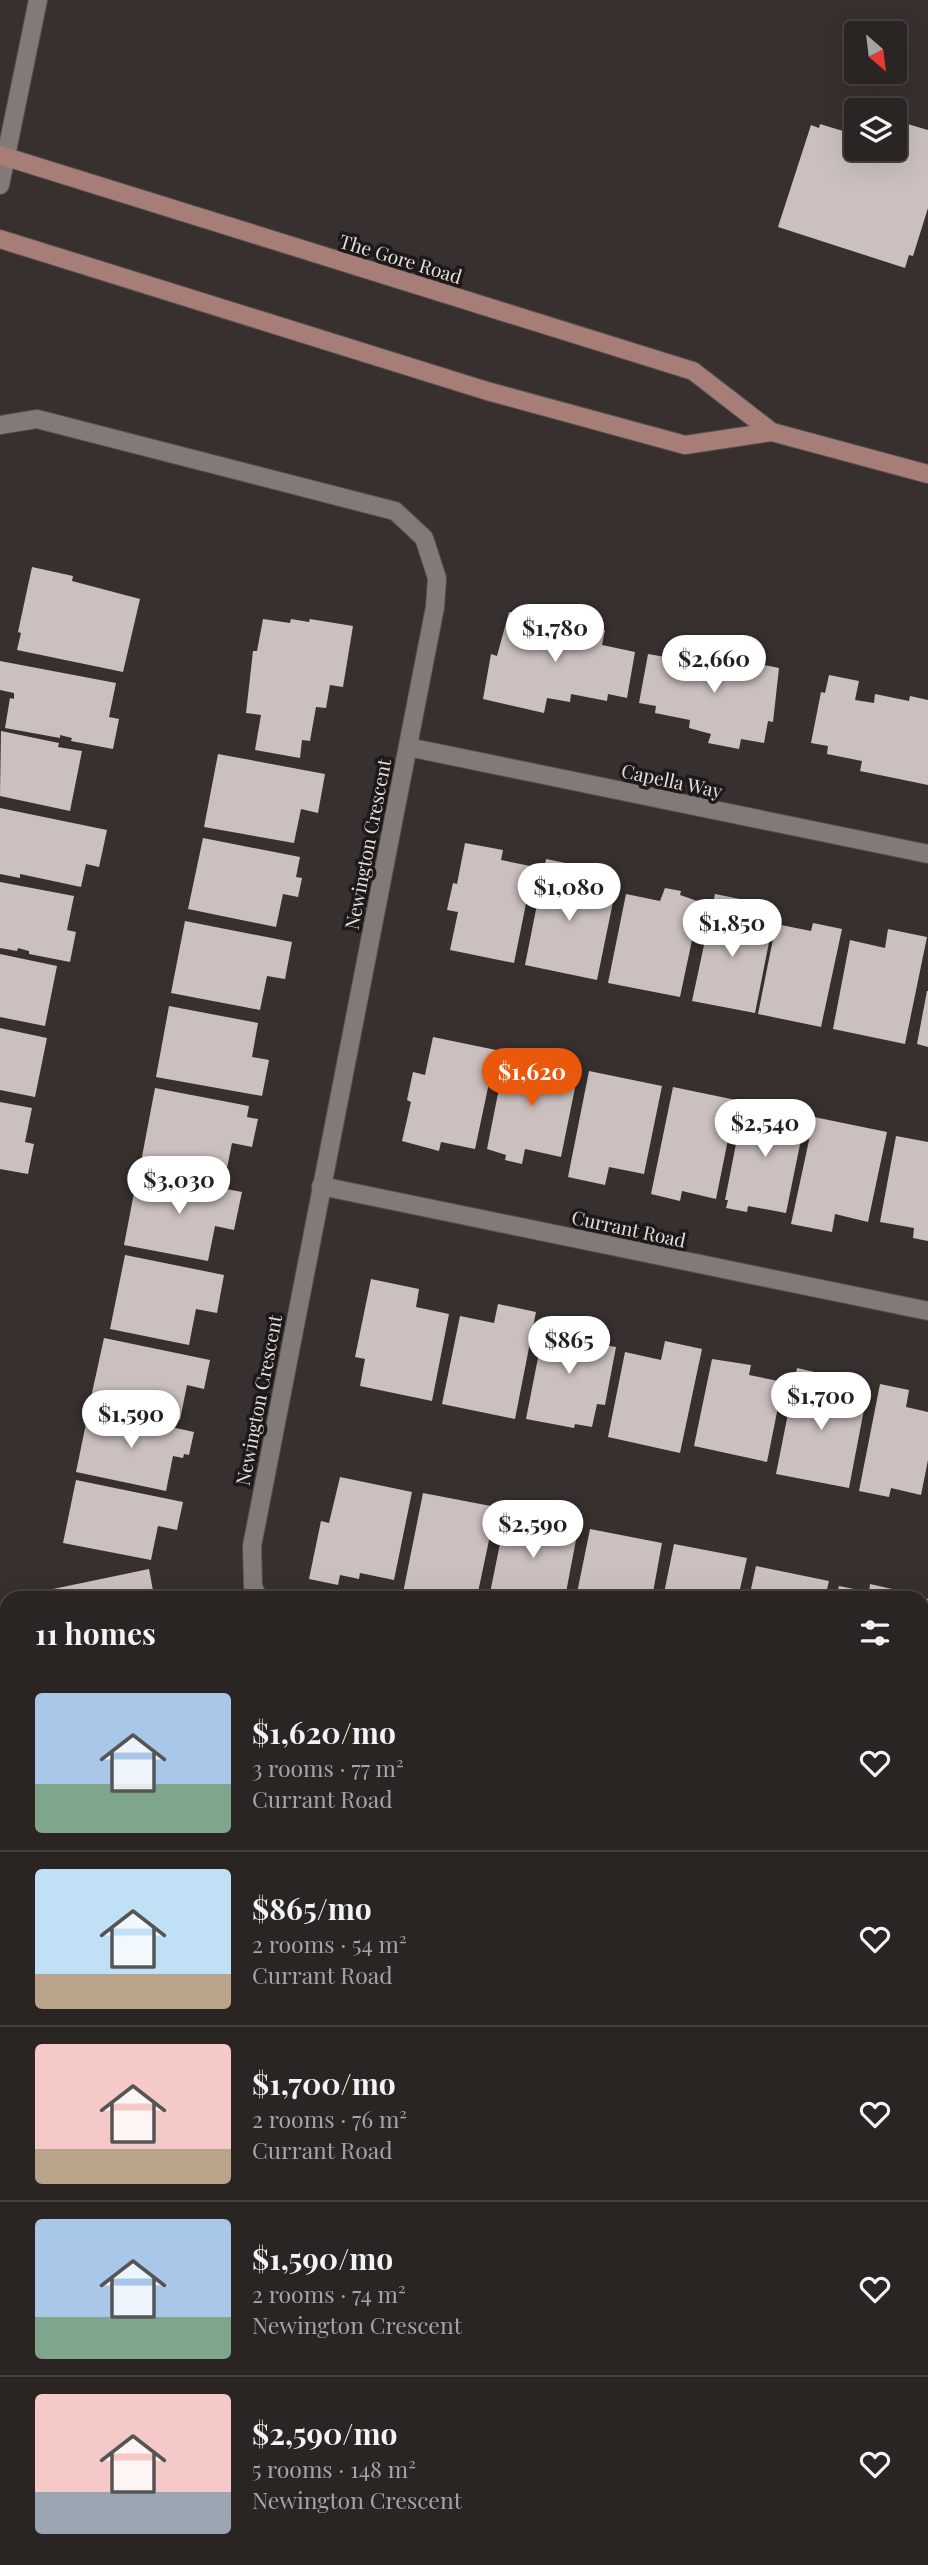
<!DOCTYPE html>
<meta charset="utf-8">
<style>
:root{--surface:#2a2422;--page:#36302f;--text:#f1f3f6;--muted:#a5a4a5;--line:#464140;--accent:#ea580c}
body{margin:0;font-family:"Playfair Display",serif;background:var(--page);color:var(--text);height:100vh;display:flex;flex-direction:column;font-size:26px;white-space:nowrap}
*{box-sizing:border-box;margin:0}
p{font-size:23px;color:var(--muted)}
.icon{flex:none;width:38px;height:38px;fill:none;stroke:currentColor;stroke-width:2;stroke-linecap:round;stroke-linejoin:round}
.map{position:relative;flex:1;overflow:hidden}
.sheet{position:absolute;left:0px;top:1591px;width:929px;height:975px;display:flex;flex-direction:column;background:var(--surface);border-radius:21px 21px 0 0;box-shadow:0 7px 28px #0002,0 0 0 2px var(--line)}
.sheet>*{flex:none}
.needle{width:46px;rotate:152deg}
.controls{position:absolute;left:844px;top:21px;display:grid;gap:14px}
.controls a{display:grid;place-items:center;width:63px;height:63px;border-radius:7px;background:var(--surface);box-shadow:0 7px 28px #0002,0 0 0 2px var(--line);font-size:35px}
.price{position:absolute;translate:-50% -60px;padding:0 16px;border-radius:24px;background:#fff;color:#222;font-size:23px;line-height:46px;filter:drop-shadow(0 2px 4px #0008)}
.price::after{content:'';position:absolute;left:50%;top:42px;width:21px;height:16px;margin-left:-10px;background:inherit;clip-path:polygon(0 0,100% 0,50% 100%)}
.price.selected{background:var(--accent);color:#fff}
ul{padding:0;list-style:none}
li{display:flex;align-items:center;gap:21px;height:175px;padding:0 35px}
li+li{border-top:2px solid var(--line)}
li span{display:grid;place-items:center;flex:none;width:196px;height:140px;border-radius:7px;color:#555}
li>.icon{margin-inline-start:auto}
span .icon{width:84px;height:84px;fill:#fffc;stroke-width:1}
li b{font-size:30px}
h2{display:flex;justify-content:space-between;align-items:center;height:84px;padding:0 35px;font-size:30px}
.map>svg:first-child{display:block}
.green{fill:#553e3a}
.building{fill:#cbc0be}
.lines{fill:none;stroke-linecap:round;stroke-linejoin:round}
.minor-casing{stroke:#564f4e;stroke-width:20}
.secondary-casing{stroke:#564f4e;stroke-width:20}
.minor{stroke:#837a78;stroke-width:18}
.secondary{stroke:#a67d77;stroke-width:18}
.labels{text-anchor:middle;dominant-baseline:central;stroke-width:7;stroke-linejoin:round;paint-order:stroke}
.street-label{font-size:19px;fill:#e4dedd;stroke:#1d1918}
</style>
<div class="map">
<svg width="928" height="2565" viewBox="0 0 928 2565">
<rect width="100%" height="100%" fill="#38302e"/>
<!-- green -->
<path class="green" d="M922 2299H928V2565H655L657 2558H922Z"/>
<!-- building -->
<g class="building">
<path d="M894 120 928 130V208L913 256 909 255 905 268 778 227 811 125 819 128 820 124 856 135V149H894Z"/>
<path d="M32 567 73 576 72 581 140 599 123 672 17 650 21 633 18 632Z"/>
<path d="M509 612 544 618 545 614 568 619 567 623 605 630 602 645 635 652 627 698 608 694 607 701 571 694 570 702 547 698 544 713 483 699 491 654 497 656Z"/>
<path d="M263 619 290 623 291 619 309 622 310 619 353 626 343 687 330 685 326 708 316 707 310 741 302 740 300 758 255 750 261 715 246 713 253 651H257Z"/>
<path d="M703 653 737 660V655L760 660 759 664 779 668 773 722 768 721 764 743 741 739 739 749 708 743 711 734 689 728 690 720 655 713 656 706 639 703 648 654 701 663Z"/>
<path d="M0 661 116 683 109 717 119 719 113 749 71 741 72 738 60 735V738L5 728 10 698 14 699V693L0 690Z"/>
<path d="M829 675 859 681 855 700 874 703 875 694 909 701 910 696 928 700V785L860 771 862 761 827 754 828 746 811 743 821 692 825 693Z"/>
<path d="M1 731 59 743 58 747 82 751 70 811 0 796Z"/>
<path d="M218 754 325 774 318 813 301 809 294 843 204 827Z"/>
<path d="M0 808 107 830 99 867 86 864 81 887 20 874V878L0 874Z"/>
<path d="M203 838 300 857 296 877 302 878 298 897 283 894 276 927 188 909Z"/>
<path d="M465 843 503 850 501 860 530 866 529 873 532 874 514 963 450 950 458 912 447 910 453 883 457 884Z"/>
<path d="M546 859 585 867 582 886 615 892 597 980 525 965Z"/>
<path d="M0 882 74 896 67 930 76 932 70 962 29 954V951L18 948 17 951 0 948Z"/>
<path d="M665 888 681 891 680 895 700 902 680 997 608 983 626 894 660 901Z"/>
<path d="M715 894 740 899 739 917 751 919V923L772 927 755 1013 692 1001Z"/>
<path d="M185 921 292 942 285 979 267 976 260 1010 171 993Z"/>
<path d="M813 923 842 929 821 1027 758 1014 776 924 811 931Z"/>
<path d="M888 929 927 937 905 1044 833 1029 850 940 885 948Z"/>
<path d="M0 954 57 966 45 1026 0 1017Z"/>
<path d="M927 991H928V1047L917 1044Z"/>
<path d="M169 1006 258 1023 252 1057 269 1060 262 1096 156 1077Z"/>
<path d="M0 1028 47 1038 35 1097 0 1090Z"/>
<path d="M433 1037 496 1050 475 1149 441 1142 439 1151 402 1141 411 1102 407 1100 413 1072 425 1075Z"/>
<path d="M506 1053 579 1068 561 1157 525 1149 522 1164 505 1160 506 1155 487 1149Z"/>
<path d="M589 1071 662 1086 644 1174 609 1167 605 1185 568 1177Z"/>
<path d="M673 1087 736 1100 716 1199 682 1191 680 1201 651 1194Z"/>
<path d="M155 1088 249 1106 247 1117 258 1119 252 1147 232 1143 225 1178 141 1162Z"/>
<path d="M0 1102 32 1108 25 1142 34 1144 28 1174 0 1169Z"/>
<path d="M744 1103 806 1115 786 1213 748 1206 747 1212 726 1208 728 1200H725Z"/>
<path d="M814 1117 887 1132 868 1222 835 1214 832 1232 791 1224Z"/>
<path d="M896 1136 928 1142V1241L913 1238 914 1228 880 1222Z"/>
<path d="M138 1172 242 1192 234 1230 215 1226 208 1261 124 1245Z"/>
<path d="M125 1255 224 1275 217 1313 196 1309 189 1345 110 1329Z"/>
<path d="M371 1279 419 1289 416 1307 449 1314 432 1401 360 1386 365 1359 355 1357Z"/>
<path d="M498 1304 536 1312 515 1419 442 1404 460 1316 494 1323Z"/>
<path d="M546 1317 584 1323 581 1341 616 1347 605 1405 597 1404 592 1427 575 1424 574 1428 526 1419Z"/>
<path d="M104 1338 210 1360 204 1389 187 1385 180 1420 90 1402Z"/>
<path d="M665 1341 702 1349 680 1453 608 1437 625 1352 661 1360Z"/>
<path d="M712 1359 751 1365 749 1375 783 1382 767 1462 694 1446Z"/>
<path d="M797 1368 819 1373 817 1381 836 1385 835 1392 866 1399 849 1488 776 1474Z"/>
<path d="M880 1384 909 1390 906 1407 928 1412V1460L921 1495 891 1488 889 1497 859 1491Z"/>
<path d="M89 1409 194 1432 189 1455 184 1454 183 1458 173 1456 166 1491 76 1472Z"/>
<path d="M340 1477 412 1492 394 1580 360 1573 359 1579 340 1575 338 1585 309 1579 321 1521 329 1523Z"/>
<path d="M76 1480 183 1502 177 1530 158 1526 151 1560 63 1543Z"/>
<path d="M423 1493 496 1507 477 1597 443 1589 441 1598H402Z"/>
<path d="M506 1514 578 1529 565 1598H489Z"/>
<path d="M590 1529 662 1543 652 1598H576Z"/>
<path d="M674 1544 747 1558 738 1598H663Z"/>
<path d="M756 1566 829 1581 825 1598H749Z"/>
<path d="M149 1569 154 1596 55 1598 53 1589Z"/>
<path d="M870 1584 901 1591 900 1598H836L839 1586 869 1592Z"/>
<path d="M922 1598 928 1599V1687L922 1686Z"/>
<path d="M0 1850 7 1851V1909L1 1937Z"/>
<path d="M922 1852 928 1853V1947L925 1961 922 1960Z"/>
<path d="M922 2051 928 2052 926 2161 922 2160Z"/>
</g>
<g class="lines">
<defs>
<g id="minor">
<path d="M0 185 38 0"/>
<path d="M0 425 37 419 395 511 424 538 437 578 435 607 252 1546 253 1586 258 1598"/>
<path d="M408 747 928 854"/>
<path d="M321 1186 928 1311"/>
<path d="M922 1767 928 1768"/>
<path d="M0 2067 7 2068"/>
<path d="M922 2244 928 2245"/>
<path d="M28 2565 30 2558"/>
<path d="M599 2565 601 2558"/>
</g>
<g id="secondary">
<path d="M0 155 693 371 772 432 928 474"/>
<path d="M0 239 487 391 685 445 772 432"/>
</g>
</defs>
<!-- minor casing -->
<use href="#minor" class="minor-casing"/>
<!-- secondary casing -->
<use href="#secondary" class="secondary-casing"/>
<!-- minor -->
<use href="#minor" class="minor"/>
<!-- secondary -->
<use href="#secondary" class="secondary"/>
</g>
<g class="labels">
<!-- street labels -->
<g class="street-label">
<text transform="translate(401 258) rotate(17)">The Gore Road</text>
<text transform="translate(672 780) rotate(12)">Capella Way</text>
<text transform="translate(367 844) rotate(-79)">Newington Crescent</text>
<text transform="translate(629 1228) rotate(12)">Currant Road</text>
<text transform="translate(258 1400) rotate(-79)">Newington Crescent</text>
</g>
</g>
</svg>
<div class="controls">
<a><svg class="needle" viewBox="-14 -14 28 28"><path d="M0-13l5 13h-10z" fill="#e53935"/><path d="M0 13l5-13h-10z" fill="#a5a4a5"/></svg></a>
<a><svg class="icon" aria-label="layers" viewBox="0 0 24 24"><path d="M12 4l9 5-9 5-9-5zM3 14l9 5 9-5"/></svg></a>
</div>
<b class="price" style="left:555px;top:664px">$1,780</b>
<b class="price" style="left:714px;top:695px">$2,660</b>
<b class="price" style="left:569px;top:923px">$1,080</b>
<b class="price" style="left:732px;top:959px">$1,850</b>
<b class="price selected" style="left:532px;top:1108px">$1,620</b>
<b class="price" style="left:765px;top:1159px">$2,540</b>
<b class="price" style="left:179px;top:1216px">$3,030</b>
<b class="price" style="left:569px;top:1376px">$865</b>
<b class="price" style="left:821px;top:1432px">$1,700</b>
<b class="price" style="left:131px;top:1450px">$1,590</b>
<b class="price" style="left:533px;top:1560px">$2,590</b>
<section class="sheet">
<h2>11 homes<svg class="icon" aria-label="filters" viewBox="0 0 24 24"><path d="M4 7h16M4 17h16"/><circle cx="9" cy="7" r="2"/><circle cx="15" cy="17" r="2"/></svg></h2>
<ul>
<li><span style="background:linear-gradient(#a9c7e8 65%,#7fa58c 0)"><svg class="icon" aria-label="home" viewBox="0 0 24 24"><path d="M3 11l9-7 9 7M6 9v11h12V9"/></svg></span><div><b>$1,620/mo</b><p>3 rooms · 77 m²</p><p>Currant Road</p></div><svg class="icon" aria-label="heart" viewBox="0 0 24 24"><path d="M12 20l-8-8c-3-5 5-10 8-4 3-6 11-1 8 4z"/></svg></li>
<li><span style="background:linear-gradient(#bfe0f5 75%,#b9a48a 0)"><svg class="icon" aria-label="home" viewBox="0 0 24 24"><path d="M3 11l9-7 9 7M6 9v11h12V9"/></svg></span><div><b>$865/mo</b><p>2 rooms · 54 m²</p><p>Currant Road</p></div><svg class="icon" aria-label="heart" viewBox="0 0 24 24"><path d="M12 20l-8-8c-3-5 5-10 8-4 3-6 11-1 8 4z"/></svg></li>
<li><span style="background:linear-gradient(#f6c9c9 75%,#b9a48a 0)"><svg class="icon" aria-label="home" viewBox="0 0 24 24"><path d="M3 11l9-7 9 7M6 9v11h12V9"/></svg></span><div><b>$1,700/mo</b><p>2 rooms · 76 m²</p><p>Currant Road</p></div><svg class="icon" aria-label="heart" viewBox="0 0 24 24"><path d="M12 20l-8-8c-3-5 5-10 8-4 3-6 11-1 8 4z"/></svg></li>
<li><span style="background:linear-gradient(#a9c7e8 70%,#7fa58c 0)"><svg class="icon" aria-label="home" viewBox="0 0 24 24"><path d="M3 11l9-7 9 7M6 9v11h12V9"/></svg></span><div><b>$1,590/mo</b><p>2 rooms · 74 m²</p><p>Newington Crescent</p></div><svg class="icon" aria-label="heart" viewBox="0 0 24 24"><path d="M12 20l-8-8c-3-5 5-10 8-4 3-6 11-1 8 4z"/></svg></li>
<li><span style="background:linear-gradient(#f6c9c9 70%,#9aa5b1 0)"><svg class="icon" aria-label="home" viewBox="0 0 24 24"><path d="M3 11l9-7 9 7M6 9v11h12V9"/></svg></span><div><b>$2,590/mo</b><p>5 rooms · 148 m²</p><p>Newington Crescent</p></div><svg class="icon" aria-label="heart" viewBox="0 0 24 24"><path d="M12 20l-8-8c-3-5 5-10 8-4 3-6 11-1 8 4z"/></svg></li>
</ul>
</section>
</div>
